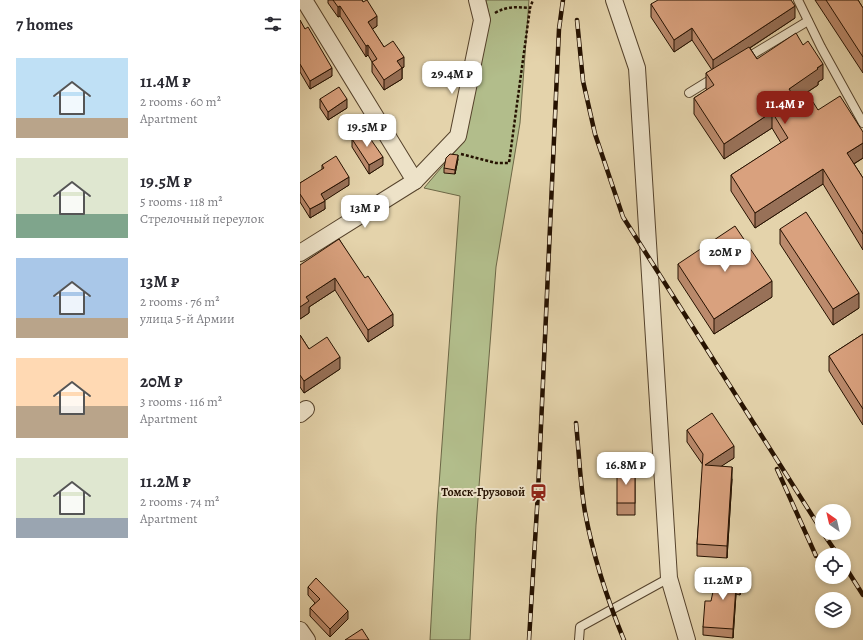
<!DOCTYPE html>
<meta charset="utf-8">
<style>
:root{--surface:#fff;--page:#f2f2f3;--text:#2b2b33;--muted:#7c7c81;--accent:#8f2418}
body{margin:0;font-family:Alegreya,serif;background:var(--page);color:var(--text);height:100vh;display:flex;flex-direction:column;font-size:15px;white-space:nowrap}
*{box-sizing:border-box;margin:0}
p{font-size:13px;color:var(--muted)}
.icon{flex:none;width:22px;height:22px;fill:none;stroke:currentColor;stroke-width:2;stroke-linecap:round;stroke-linejoin:round}
.map{position:relative;flex:1;overflow:hidden}
.drawer{display:flex;flex-direction:column;background:var(--surface);width:300px}
.drawer>*{flex:none}
.needle{width:26px;rotate:326deg}
.buttons{position:absolute;left:515px;top:504px;display:grid;gap:8px}
.buttons a{display:grid;place-items:center;width:36px;height:36px;border-radius:50%;background:var(--surface);box-shadow:0 2px 6px #0003;font-size:20px}
.price{position:absolute;translate:-50% -34px;padding:0 9px;border-radius:8px;background:#fff;color:#222;font-size:13px;line-height:26px;filter:drop-shadow(0 1px 2px #0008)}
.price::after{content:'';position:absolute;left:50%;top:24px;width:12px;height:9px;margin-left:-6px;background:inherit;clip-path:polygon(0 0,100% 0,50% 100%)}
.price.on{background:var(--accent);color:#fff}
ul{padding:0;list-style:none}
li{display:flex;align-items:center;gap:12px;height:100px;padding:0 16px}
li span{display:grid;place-items:center;flex:none;width:112px;height:80px;border-radius:0px;color:#555}
li>.icon{margin-inline-start:auto}
span .icon{width:48px;height:48px;fill:#fffc;stroke-width:1}
li b{font-size:17px}
h2{display:flex;justify-content:space-between;align-items:center;height:48px;padding:0 16px;font-size:17px}
main{display:flex;flex:1;min-height:0}
.map>svg:first-child{display:block}
.green{fill:#b2bd8b;stroke:#6c6746}
.lines{fill:none;stroke-linecap:round;stroke-linejoin:round}
.service-casing{stroke:#55422b;stroke-width:10}
.minor-casing{stroke:#55422b;stroke-width:18}
.path{stroke:#251100;stroke-width:2.5;stroke-dasharray:3 2;stroke-linecap:butt}
.service{stroke:#ede2c8;stroke-width:8}
.minor{stroke:#ede2c8;stroke-width:16}
.rail-casing{stroke:#251100;stroke-width:4.5}
.rail{stroke:#ede2c8;stroke-width:3;stroke-dasharray:9;stroke-linecap:butt}
.wall{fill:#bb8a6c;stroke:#251100}
.shaded-wall{fill:#987158;stroke:#251100}
.building{fill:#d9a17e;stroke:#251100}
.labels{text-anchor:middle;dominant-baseline:central;stroke-width:4;stroke-linejoin:round;paint-order:stroke}
.poi-label{font-size:12px;font-weight:bold;fill:#251100;stroke:#ede2c8;text-anchor:end}
</style>
<main>
<section class="drawer">
<h2>7 homes<svg class="icon" aria-label="filters" viewBox="0 0 24 24"><path d="M4 7h16M4 17h16"/><circle cx="9" cy="7" r="2"/><circle cx="15" cy="17" r="2"/></svg></h2>
<ul>
<li><span style="background:linear-gradient(#bfe0f5 75%,#b9a48a 0)"><svg class="icon" aria-label="home" viewBox="0 0 24 24"><path d="M3 11l9-7 9 7M6 9v11h12V9"/></svg></span><div><b>11.4M ₽</b><p>2 rooms · 60 m²</p><p>Apartment</p></div></li>
<li><span style="background:linear-gradient(#dfe7d0 70%,#7fa58c 0)"><svg class="icon" aria-label="home" viewBox="0 0 24 24"><path d="M3 11l9-7 9 7M6 9v11h12V9"/></svg></span><div><b>19.5M ₽</b><p>5 rooms · 118 m²</p><p>Стрелочный переулок</p></div></li>
<li><span style="background:linear-gradient(#a9c7e8 75%,#b9a48a 0)"><svg class="icon" aria-label="home" viewBox="0 0 24 24"><path d="M3 11l9-7 9 7M6 9v11h12V9"/></svg></span><div><b>13M ₽</b><p>2 rooms · 76 m²</p><p>улица 5-й Армии</p></div></li>
<li><span style="background:linear-gradient(#ffd9b3 60%,#b9a48a 0)"><svg class="icon" aria-label="home" viewBox="0 0 24 24"><path d="M3 11l9-7 9 7M6 9v11h12V9"/></svg></span><div><b>20M ₽</b><p>3 rooms · 116 m²</p><p>Apartment</p></div></li>
<li><span style="background:linear-gradient(#dfe7d0 75%,#9aa5b1 0)"><svg class="icon" aria-label="home" viewBox="0 0 24 24"><path d="M3 11l9-7 9 7M6 9v11h12V9"/></svg></span><div><b>11.2M ₽</b><p>2 rooms · 74 m²</p><p>Apartment</p></div></li>
</ul>
</section>
<div class="map">
<svg width="563" height="640" viewBox="0 0 563 640">
<rect width="100%" height="100%" fill="#e4d3ab"/>
<filter id="stains"><feTurbulence type="fractalNoise" baseFrequency=".005" numOctaves="4"/><feColorMatrix values="0 0 0 0 .2 0 0 0 0 .09 0 0 0 0 .02 0 0 0 .5 -.17"/></filter>
<radialGradient id="worn" r=".72"><stop offset=".6" stop-color="#630" stop-opacity="0"/><stop offset="1" stop-color="#630" stop-opacity=".3"/></radialGradient>
<!-- green -->
<path class="green" d="M186 0H229L220 123 196 267 176 525 170 640H130L137 513 160 196 124 188 163 142 190 20Z"/>
<g class="lines">
<defs>
<g id="service">
<path d="M498 0 521 47 563 123"/>
<path d="M445 59 508 21"/>
<path d="M389 93 415 77"/>
<path d="M279 640 280 627 369 578"/>
</g>
<g id="minor">
<path d="M4 0 115 181"/>
<path d="M314 0 337 68 369 578 387 640"/>
<path d="M0 253 115 181 158 136 182 20 177 0"/>
<path d="M0 414 6 409"/>
<path d="M0 630 7 640"/>
</g>
</defs>
<!-- service casing -->
<use href="#service" class="service-casing"/>
<!-- minor casing -->
<use href="#minor" class="minor-casing"/>
<!-- path -->
<g class="path">
<path d="M195 13C207 6 216 7 230 8L233 0"/>
<path d="M161 154 196 163H209L230 8"/>
</g>
<!-- service -->
<use href="#service" class="service"/>
<!-- minor -->
<use href="#minor" class="minor"/>
<defs>
<g id="rail">
<path d="M277 20 283 81 295 134 323 217 522 531"/>
<path d="M276 423C279 452 280 483 285 512 293 555 307 599 324 640"/>
<path d="M477 469 516 556"/>
<path d="M523 533 538 555"/>
<path d="M544 565 563 595"/>
<path d="M229 640 238 492 259 29 263 0"/>
</g>
</defs>
<!-- rail casing -->
<use href="#rail" class="rail-casing"/>
<!-- rail -->
<use href="#rail" class="rail"/>
</g>
<!-- wall -->
<g class="wall">
<path d="M28 0H62L77 26 72 29 84 47 104 67 102 68V79L84 90 72 72V62L68 55 66 57 40 16 38 17 28 3Z"/>
<path d="M515 0H558L563 8V73Z"/>
<path d="M351 4 495 18 450 48 457 59 523 79 518 82V85L496 100 502 109 518 110 563 132V158L554 164 563 178V250L523 184 455 228 431 191V175L481 143 472 128 424 159 394 114V98L407 90 406 89V73L412 70 392 40 374 52 351 17Z"/>
<path d="M0 21 32 76 10 89 0 72Z"/>
<path d="M20 99 47 108 28 120 20 108Z"/>
<path d="M52 139 83 165 69 174 52 147Z"/>
<path d="M158 159 155 174 144 173V168Z"/>
<path d="M22 165 49 185 24 200 25 209 10 218 0 202V183L22 170Z"/>
<path d="M480 229 559 308 533 325 480 244Z"/>
<path d="M39 239 93 326 68 342 35 290 9 307V313L0 319Z"/>
<path d="M378 264 472 297 414 334 378 279Z"/>
<path d="M563 334V425L529 371V356Z"/>
<path d="M0 335 9 349 40 369 4 393 0 387Z"/>
<path d="M387 430 434 458 421 466 432 479 427 558 397 556V544L403 465 387 442Z"/>
<path d="M335 470V515H317V503Z"/>
<path d="M443 582 440 595 436 594 433 638 403 635V627L411 601Z"/>
<path d="M8 587 48 619 30 637 10 616V608L15 603 8 595Z"/>
</g>
<!-- shaded-wall -->
<g class="shaded-wall">
<path d="M40 6V16L38 17V7Z"/>
<path d="M495 6V18L413 72V60Z"/>
<path d="M77 16V26L68 32V22Z"/>
<path d="M392 28V40L374 52V40Z"/>
<path d="M68 45V55L66 57V46Z"/>
<path d="M104 57V67L102 68V79L84 90V80L97 61Z"/>
<path d="M523 64V79L518 82V85L489 104V89Z"/>
<path d="M32 68V76L10 89V81Z"/>
<path d="M47 99V108L28 120V112Z"/>
<path d="M472 112V128L424 159V144Z"/>
<path d="M563 143V158L547 168V153Z"/>
<path d="M158 155V159L155 174V170Z"/>
<path d="M83 157V165L69 174V165Z"/>
<path d="M523 169V184L455 228V213Z"/>
<path d="M49 177V185L21 203V194Z"/>
<path d="M25 201V209L10 218V209Z"/>
<path d="M35 278V290L9 307V313L0 319V307L6 297Z"/>
<path d="M472 281V297L414 334V319Z"/>
<path d="M559 293V308L533 325V309Z"/>
<path d="M93 314V326L68 342V330Z"/>
<path d="M40 357V369L4 393V381Z"/>
<path d="M434 446V458L405 477V465Z"/>
<path d="M432 467V479L427 558V546Z"/>
<path d="M443 574V582L440 595V587Z"/>
<path d="M436 586V594L433 638V629Z"/>
<path d="M48 611V619L30 637V629Z"/>
</g>
<!-- building -->
<g class="building">
<path d="M33 0H62L63 2 67 0 77 16 68 22 84 47 93 41 104 57 97 61 102 68 84 80 72 62 77 59 68 45 66 46 40 6 38 7Z"/>
<path d="M358 0H491L495 6 413 60 392 28 374 40 351 4Z"/>
<path d="M526 0H558L563 8V57Z"/>
<path d="M0 20 5 29 8 27 32 68 10 81 0 64Z"/>
<path d="M496 33 503 45 508 41 523 64 517 68 518 69 489 89 502 109 513 102 518 110 540 96 563 132V143L547 153 563 178V234L523 169 455 213 431 175 488 138 472 112 424 144 394 98 414 85 406 73 449 47 457 59Z"/>
<path d="M39 87 47 99 28 112 20 99Z"/>
<path d="M65 131 83 157 69 165 52 139Z"/>
<path d="M150 154 158 155 155 170 144 168 146 158Z"/>
<path d="M36 156 49 177 21 194 25 201 10 209 0 194V183L24 168 22 165Z"/>
<path d="M506 212 559 293 533 309 480 229Z"/>
<path d="M435 226 472 281 414 319 378 264Z"/>
<path d="M39 239 65 278 68 276 93 314 68 330 35 278 6 297 9 301 0 307V265Z"/>
<path d="M563 334V409L529 356Z"/>
<path d="M0 335 9 349 27 337 40 357 4 381 0 375Z"/>
<path d="M412 413 434 446 405 465 432 467 427 546 397 544 403 454 387 430Z"/>
<rect x="317" y="470" width="18" height="33"/>
<path d="M418 568 443 574 440 587 436 586 433 629 403 627 405 601H411Z"/>
<path d="M16 578 48 611 30 629 10 608 20 599 8 587Z"/>
<path d="M62 629 69 640H45Z"/>
</g>
<!-- icons -->
<defs>
<symbol id="station-bare" viewBox="-9 -9 18 18"><path d="M-3-6H3Q5-6 5-4V2Q5 4 3 4L4.5 6H3L1.5 4h-3L-3 6H-4.5L-3 4Q-5 4-5 2V-4Q-5-6-3-6ZM-3.5-4v3h7v-3ZM-3.5 1v1.5H-2V1ZM2 1v1.5H3.5V1Z" fill="#8f2418" stroke="#ede2c8" stroke-width="2.5" paint-order="stroke"/></symbol>
</defs>
<g fill-rule="evenodd">
<use href="#station-bare" x="226" y="480" width="25" height="25"/>
</g>
<g class="labels">
<!-- poi labels -->
<g class="poi-label">
<text x="225" y="492">Томск-Грузовой</text>
</g>
</g>
<rect width="100%" height="100%" filter="url(#stains)"/>
<rect width="100%" height="100%" fill="url(#worn)"/>
</svg>
<div class="buttons">
<a><svg class="needle" viewBox="-14 -14 28 28"><path d="M0-13l5 13h-10z" fill="#e53935"/><path d="M0 13l5-13h-10z" fill="#7c7c81"/></svg></a>
<a><svg class="icon" aria-label="locate" viewBox="0 0 24 24"><circle cx="12" cy="12" r="6"/><path d="M12 2v4M12 18v4M2 12h4M18 12h4"/></svg></a>
<a><svg class="icon" aria-label="layers" viewBox="0 0 24 24"><path d="M12 4l9 5-9 5-9-5zM3 14l9 5 9-5"/></svg></a>
</div>
<b class="price" style="left:152px;top:95px">29.4M ₽</b>
<b class="price on" style="left:485px;top:125px">11.4M ₽</b>
<b class="price" style="left:67px;top:148px">19.5M ₽</b>
<b class="price" style="left:65px;top:229px">13M ₽</b>
<b class="price" style="left:425px;top:273px">20M ₽</b>
<b class="price" style="left:326px;top:486px">16.8M ₽</b>
<b class="price" style="left:423px;top:601px">11.2M ₽</b>
</div>
</main>
